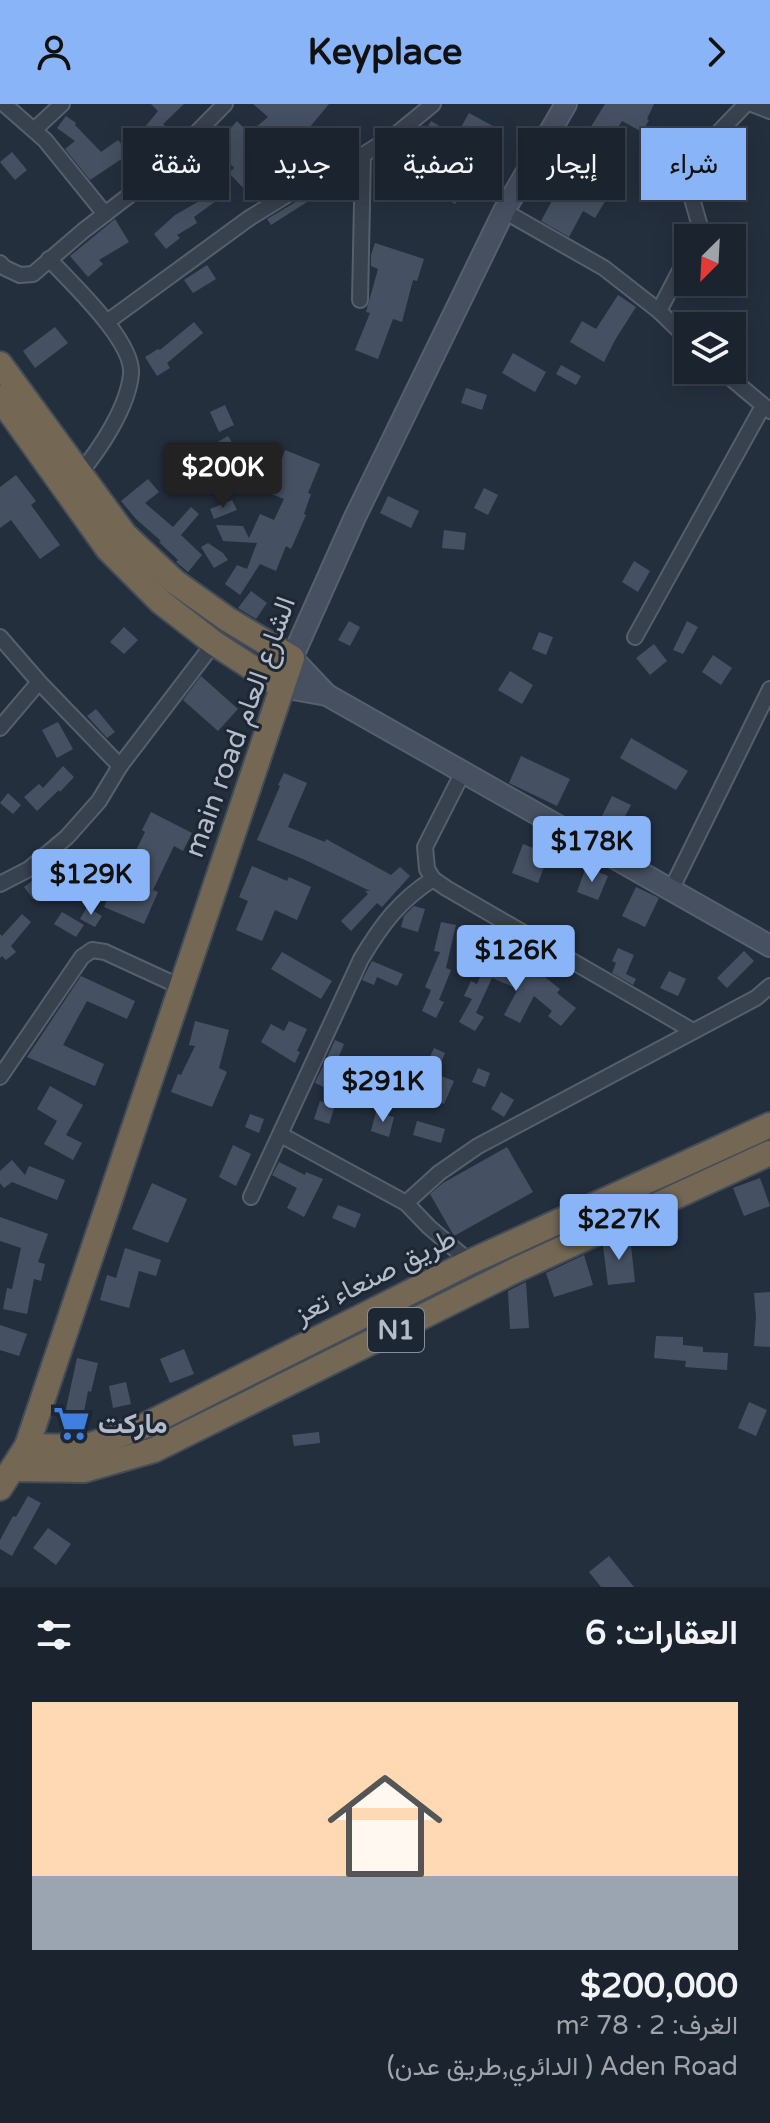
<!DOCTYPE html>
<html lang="ar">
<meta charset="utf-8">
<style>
:root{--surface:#1b232e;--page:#282f3a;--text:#f1f3f6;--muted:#a0a4aa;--line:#39404a;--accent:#8ab4f8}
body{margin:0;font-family:"Varela Round",Vazirmatn,sans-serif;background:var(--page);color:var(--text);direction:rtl;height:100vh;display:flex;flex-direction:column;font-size:30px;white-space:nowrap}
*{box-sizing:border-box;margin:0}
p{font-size:26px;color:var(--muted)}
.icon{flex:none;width:44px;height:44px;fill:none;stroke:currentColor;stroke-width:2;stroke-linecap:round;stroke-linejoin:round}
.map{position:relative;height:1483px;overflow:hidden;direction:ltr}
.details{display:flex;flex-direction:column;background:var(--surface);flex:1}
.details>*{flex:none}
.top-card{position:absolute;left:24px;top:24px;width:722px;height:72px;direction:rtl;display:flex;gap:16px}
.needle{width:52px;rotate:204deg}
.controls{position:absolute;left:674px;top:120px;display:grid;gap:16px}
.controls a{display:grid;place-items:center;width:72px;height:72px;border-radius:0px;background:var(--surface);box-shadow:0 4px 20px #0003,0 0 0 2px var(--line);font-size:40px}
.price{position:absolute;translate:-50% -68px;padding:0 18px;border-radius:8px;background:var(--accent);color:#111;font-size:26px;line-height:52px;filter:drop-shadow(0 2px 4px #0008)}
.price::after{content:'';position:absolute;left:50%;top:48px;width:24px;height:18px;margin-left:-12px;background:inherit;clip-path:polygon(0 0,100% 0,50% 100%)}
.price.active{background:#222;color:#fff}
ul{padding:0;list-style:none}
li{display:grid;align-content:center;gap:16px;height:424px;padding:0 32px}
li+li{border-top:2px solid var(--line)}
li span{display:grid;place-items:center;height:248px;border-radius:0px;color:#555}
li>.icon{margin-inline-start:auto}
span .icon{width:144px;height:144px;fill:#fffc;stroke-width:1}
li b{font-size:34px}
h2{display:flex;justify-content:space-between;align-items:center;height:96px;padding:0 32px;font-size:34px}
.chip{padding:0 28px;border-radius:0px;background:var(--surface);box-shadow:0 4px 20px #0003,0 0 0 2px var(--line);font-size:28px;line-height:72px}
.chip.active{background:var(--accent);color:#111}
header{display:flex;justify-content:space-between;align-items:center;height:104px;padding:0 32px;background:var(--accent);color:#111;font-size:36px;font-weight:800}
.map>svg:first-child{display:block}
.building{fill:#455162}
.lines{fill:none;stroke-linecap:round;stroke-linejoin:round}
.street-casing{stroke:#565f6c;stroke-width:18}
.secondary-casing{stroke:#565f6c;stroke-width:24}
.highway-casing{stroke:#434c59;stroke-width:28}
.street{stroke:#38414e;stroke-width:14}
.secondary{stroke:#465061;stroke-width:20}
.highway{stroke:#746855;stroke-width:24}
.labels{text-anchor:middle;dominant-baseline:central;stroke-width:6;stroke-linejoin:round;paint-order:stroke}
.shield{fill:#1d2633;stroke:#878f9c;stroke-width:2}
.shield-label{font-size:26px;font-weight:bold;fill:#b4bcc9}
.street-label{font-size:28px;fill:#b4bcc9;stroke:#1d2633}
.poi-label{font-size:28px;font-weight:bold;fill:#b4bcc9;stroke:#1d2633;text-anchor:start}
</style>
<header><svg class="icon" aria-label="forward" viewBox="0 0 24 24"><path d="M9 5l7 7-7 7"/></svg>Keyplace<svg class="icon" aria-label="person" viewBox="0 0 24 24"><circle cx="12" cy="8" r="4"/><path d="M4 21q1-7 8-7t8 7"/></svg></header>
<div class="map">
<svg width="770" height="1483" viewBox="0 0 770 1483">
<rect width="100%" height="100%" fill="#242f3e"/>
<!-- building -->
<g class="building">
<path d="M151 0H184L163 20 165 22 147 44 155 55 147 61 133 42 145 34 140 29 158 7Z"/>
<path d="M253 0H329L304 30 306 33 292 45 286 38 270 49 263 38 243 54 268 84 253 95H250L244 88 246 87 229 69 234 64 208 31 218 21 225 30 237 17 249 29 268 13Z"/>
<path d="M605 0H654L647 15 649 16 642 28 622 17 600 53 603 54 586 85 606 96 595 114 583 107 569 133 541 117 555 91 540 83 550 65 557 69 573 39 579 42Z"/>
<path d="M469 9 504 28 478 72 473 69 455 100 433 87 452 56 420 36 431 17 456 32Z"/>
<path d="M66 12 76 19 75 21 101 48 118 36 129 50 90 76 65 45 75 37 57 24Z"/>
<path d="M655 26 673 34 663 56 645 47Z"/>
<path d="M12 48 27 66 15 76 0 58Z"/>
<path d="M281 67 288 78 272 88 265 78Z"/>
<path d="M209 73 223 92 194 113 197 119 177 131 180 134 166 145 154 130 175 111 201 96 193 85Z"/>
<path d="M326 80 329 84 271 121 267 115Z"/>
<path d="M115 115 129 138 99 156 103 160 88 173 70 152Z"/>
<path d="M375 139 424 155 417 177 413 176 402 218 393 215 378 255 355 246 370 209 366 208 378 165 371 162V151Z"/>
<path d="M207 161 216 175 193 189 184 176Z"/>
<path d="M618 191 636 203 615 236 604 258 570 238 582 217 596 225Z"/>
<path d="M194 218 203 229 167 259 170 264 157 272 145 253 158 245 160 246Z"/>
<path d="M55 223 68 239 35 264 23 247Z"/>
<path d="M513 249 546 268 535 288 502 269Z"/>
<path d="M561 261 581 272 576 281 556 270Z"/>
<path d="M466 284 487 291 482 306 461 299Z"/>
<path d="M225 301 234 321 219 328 210 308Z"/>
<path d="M228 332 237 346 218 357 209 343Z"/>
<path d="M285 346 320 360 308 389 311 390 304 410 306 411 291 445 286 442 276 467 260 460 240 491 225 480 237 461 247 465 257 439 223 437 216 421 243 422 249 434 260 410 274 416 284 395 269 389Z"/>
<path d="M16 371 36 397 31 401 60 441 40 455 11 416 0 424V383Z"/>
<path d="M148 375 159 388 145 399 173 423 191 403 199 410 181 431 202 451 188 468 176 458 178 456 159 438 161 437 136 415 121 397Z"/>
<path d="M484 384 498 391 488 411 474 404Z"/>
<path d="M388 392 419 407 411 424 380 409Z"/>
<path d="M232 396 237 406 214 415 210 405Z"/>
<path d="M444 426 466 429 464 446 442 444Z"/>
<path d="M208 439 223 449 228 456 214 464 201 443Z"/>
<path d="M634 457 650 467 638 488 622 478Z"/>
<path d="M251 487 267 499 256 515 238 504Z"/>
<path d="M349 517 360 523 350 542 338 536Z"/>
<path d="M687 517 698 523 683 550 673 546Z"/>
<path d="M124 523 138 536 124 550 110 538Z"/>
<path d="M539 528 553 533 546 551 532 545Z"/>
<path d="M654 540 667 557 650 571 636 554Z"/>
<path d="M713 551 732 564 721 581 702 568Z"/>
<path d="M510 567 533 581 522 600 498 586Z"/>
<path d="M201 572 238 605 218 627 183 596Z"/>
<path d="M96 605 115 628 107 634 87 612Z"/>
<path d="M58 618 73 645 57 654 42 626Z"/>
<path d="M631 634 688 667 676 686 620 654Z"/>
<path d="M521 652 570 675 557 702 509 679Z"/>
<path d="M63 662 74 673 60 688 59 686 37 707 24 693 39 680 43 684Z"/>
<path d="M284 669 307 679 288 723 325 738 326 735 391 771 400 763 410 772 382 803 377 799 351 827 341 817 368 790 365 787H370L303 755 257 736 280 682 278 681Z"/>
<path d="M8 689 21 701 13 710 0 699Z"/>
<path d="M612 692 631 701 614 733 596 724Z"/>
<path d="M151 708 192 729 183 747 174 742 153 786 158 788 144 820 104 803 118 771 123 773 145 728 142 726Z"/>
<path d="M523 740 549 750 538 779 512 769Z"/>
<path d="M252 762 287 777 289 773 311 783 297 816 275 806 262 837 236 826 248 797 239 793Z"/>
<path d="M586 763 608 772 598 796 577 788Z"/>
<path d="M41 770 50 782 33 795 24 783Z"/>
<path d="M636 783 659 794 645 823 622 812Z"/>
<path d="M414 802 425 805 418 828 401 823 404 812Z"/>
<path d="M87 803 102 812 95 823 80 815Z"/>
<path d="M62 808 84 821 76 833 54 820Z"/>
<path d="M22 810 31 818 11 842 16 848 6 856 2 852 0 854V830L2 832Z"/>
<path d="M441 818 456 821 446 864 451 866 439 896 444 898 436 914 422 907 431 886 425 883 440 848 434 847Z"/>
<path d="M618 844 634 851 626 870 636 875 633 881 612 869 616 859 612 857Z"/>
<path d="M744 847 754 857 727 884 717 874Z"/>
<path d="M282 848 332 877 321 895 271 865Z"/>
<path d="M490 850 523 865 525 862 541 870 560 885 557 889 576 904 561 922 548 912 552 907 534 892 520 919 504 911 518 885 492 874 476 909 484 913 475 927 459 918 472 895 464 892 471 877 477 880Z"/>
<path d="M372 857 403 870 397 882 377 873 374 881 362 876Z"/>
<path d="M669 867 686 875 678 892 660 884Z"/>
<path d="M81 872 135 897 127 915 87 897 63 941 104 960 95 982 27 953Z"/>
<path d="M195 917 229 926 219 964 227 968 212 1003 171 988 178 970 181 971 195 942 189 941Z"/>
<path d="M289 917 307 925 297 947 300 948 295 959 261 938 271 920 284 927Z"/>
<path d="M335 936 344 940 326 984 315 979Z"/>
<path d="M434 944 445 949 439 964 427 959Z"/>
<path d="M478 964 490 969 485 983 472 978Z"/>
<path d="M436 970 454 977 444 1000 427 993Z"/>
<path d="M50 982 83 1001 66 1031 82 1039 73 1056 44 1040 57 1017 37 1005Z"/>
<path d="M501 988 514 996 504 1013 491 1005Z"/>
<path d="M320 997 335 1002 329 1020 314 1015Z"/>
<path d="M376 1008 394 1013 389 1033 371 1027Z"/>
<path d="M250 1010 264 1015 259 1029 245 1023Z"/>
<path d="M417 1017 445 1025 441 1039 413 1031Z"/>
<path d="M233 1041 251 1050 236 1082 219 1073Z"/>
<path d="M507 1043 533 1088 454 1132 430 1090 443 1079Z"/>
<path d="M12 1056 25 1071 29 1062 65 1076 57 1096 12 1078 4 1084 0 1079V1067Z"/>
<path d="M279 1058 305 1071 306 1068 323 1075 304 1113 287 1104 297 1084 272 1071Z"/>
<path d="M760 1074 770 1102 744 1112 733 1084Z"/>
<path d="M152 1079 187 1095 168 1139 132 1125Z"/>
<path d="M338 1101 361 1110 355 1124 332 1114Z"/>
<path d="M0 1113 48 1130 38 1158 45 1160 41 1177 34 1175 27 1210 3 1205 7 1184 12 1185 21 1144 0 1137Z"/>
<path d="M630 1133 635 1178 608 1181 603 1142 622 1134Z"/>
<path d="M125 1144 161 1156 156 1172 139 1167 129 1204 100 1196 107 1171 116 1174Z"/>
<path d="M584 1151 593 1181 554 1193 546 1169Z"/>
<path d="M526 1178 529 1224 510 1225 508 1187Z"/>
<path d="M770 1188V1243L754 1242 756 1213 754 1189Z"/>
<path d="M0 1221 27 1230 19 1252 0 1246Z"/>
<path d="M656 1232 683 1233V1241L703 1243V1248L728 1249 727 1266 685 1263 686 1257 654 1254Z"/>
<path d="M184 1245 194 1270 170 1279 160 1255Z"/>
<path d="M77 1254 98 1259 91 1288 88 1287 80 1328H61Z"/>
<path d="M126 1278 131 1300 113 1304 109 1282Z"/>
<path d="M749 1298 767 1306 756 1332 738 1324Z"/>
<path d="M319 1328 320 1339 294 1342 292 1331Z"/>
<path d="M28 1392 41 1399 12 1452 0 1445V1436L13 1412 16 1413Z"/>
<path d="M48 1424 71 1440 56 1461 33 1444Z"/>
<path d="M609 1452 634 1483H601L589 1468Z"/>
</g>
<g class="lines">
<defs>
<g id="street">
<path d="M4 0 45 36 105 110"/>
<path d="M752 0 770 7"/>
<path d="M34 26 62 0"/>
<path d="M504 107 604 164 659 207 688 235"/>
<path d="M695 134 699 119 689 84 691 62 702 42 718 29 746 0"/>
<path d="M49 155C71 179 134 237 131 270 128 303 100 345 80 369"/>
<path d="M0 159 5 164 20 171 33 170 83 127 153 73 225 0"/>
<path d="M360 196 363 51"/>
<path d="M659 207 688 151"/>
<path d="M107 218 248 115 301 82 363 51 399 28 433 0"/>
<path d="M721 266 770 307"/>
<path d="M0 533 39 578 120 662"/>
<path d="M635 533 763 302"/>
<path d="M0 624 39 578"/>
<path d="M463 668 425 743 427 765 433 775 446 784 693 927"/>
<path d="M0 780 29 765 67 733 99 697 120 662 214 539"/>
<path d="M671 786 770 585"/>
<path d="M0 973 82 853 92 846 105 848 181 883"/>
<path d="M281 1031 406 1099 429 1123 470 1158"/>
<path d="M251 1093 361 855C382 820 399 797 433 775"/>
<path d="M406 1099 439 1069 478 1042 756 894 770 882"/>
</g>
<g id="secondary">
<path d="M282 583 327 591 292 554 355 413 504 107 566 0"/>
<path d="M327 591 770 842"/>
</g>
<g id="highway">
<path d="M0 260 125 431 175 478 227 515 292 554 27 1342 0 1384"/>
<path d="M0 294 108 445 161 498 214 539 282 583"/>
<path d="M27 1342 85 1343 142 1323 470 1158 770 1021"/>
<path d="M13 1365 84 1366 154 1346 518 1165 770 1049"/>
</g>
</defs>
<!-- street casing -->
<use href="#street" class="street-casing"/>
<!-- secondary casing -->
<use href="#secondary" class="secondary-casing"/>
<!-- highway casing -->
<use href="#highway" class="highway-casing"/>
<!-- street -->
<use href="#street" class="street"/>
<!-- secondary -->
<use href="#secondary" class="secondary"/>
<!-- highway -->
<use href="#highway" class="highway"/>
</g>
<!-- icons -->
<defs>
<symbol id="supermarket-bare" viewBox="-9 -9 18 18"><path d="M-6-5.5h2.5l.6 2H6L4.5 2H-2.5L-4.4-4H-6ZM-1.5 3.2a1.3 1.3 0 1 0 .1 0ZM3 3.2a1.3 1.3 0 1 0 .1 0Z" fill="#3f7fe0" stroke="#1d2633" stroke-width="2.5" paint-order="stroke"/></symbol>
</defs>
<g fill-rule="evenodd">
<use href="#supermarket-bare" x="46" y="1294" width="51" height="51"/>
</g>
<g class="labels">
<!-- shield labels -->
<rect class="shield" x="368" y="1204" width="56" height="44" rx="6"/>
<g class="shield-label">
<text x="396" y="1226">N1</text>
</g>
<!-- street labels -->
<g class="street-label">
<text transform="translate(240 623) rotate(-70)">main road الشارع العام</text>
<text transform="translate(375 1172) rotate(-27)">طريق صنعاء تعز</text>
</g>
<!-- poi labels -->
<g class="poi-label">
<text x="98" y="1320">ماركت</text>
</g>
</g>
</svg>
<div class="controls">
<a><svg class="needle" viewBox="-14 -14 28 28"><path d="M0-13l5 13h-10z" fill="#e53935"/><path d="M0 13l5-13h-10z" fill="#a0a4aa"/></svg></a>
<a><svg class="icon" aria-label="layers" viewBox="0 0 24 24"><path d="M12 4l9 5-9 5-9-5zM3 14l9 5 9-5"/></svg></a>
</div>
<b class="price active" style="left:223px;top:406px">$200K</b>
<b class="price" style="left:592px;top:780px">$178K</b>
<b class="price" style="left:91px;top:813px">$129K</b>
<b class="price" style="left:516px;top:889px">$126K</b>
<b class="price" style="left:383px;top:1020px">$291K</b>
<b class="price" style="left:619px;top:1158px">$227K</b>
<div class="top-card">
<a class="chip active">شراء</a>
<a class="chip">إيجار</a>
<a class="chip">تصفية</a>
<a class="chip">جديد</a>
<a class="chip">شقة</a>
</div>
</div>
<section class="details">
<h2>العقارات: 6<svg class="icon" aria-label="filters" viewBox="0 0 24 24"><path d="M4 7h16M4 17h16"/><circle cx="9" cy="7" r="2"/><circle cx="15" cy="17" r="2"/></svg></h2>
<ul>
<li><span style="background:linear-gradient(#ffd9b3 70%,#9aa5b1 0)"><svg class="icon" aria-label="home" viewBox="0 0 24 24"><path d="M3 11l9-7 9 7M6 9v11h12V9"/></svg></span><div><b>$200,000</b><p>الغرف: 2 · 78 m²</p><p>Aden Road ( الدائري,طريق عدن)</p></div></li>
</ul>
</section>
